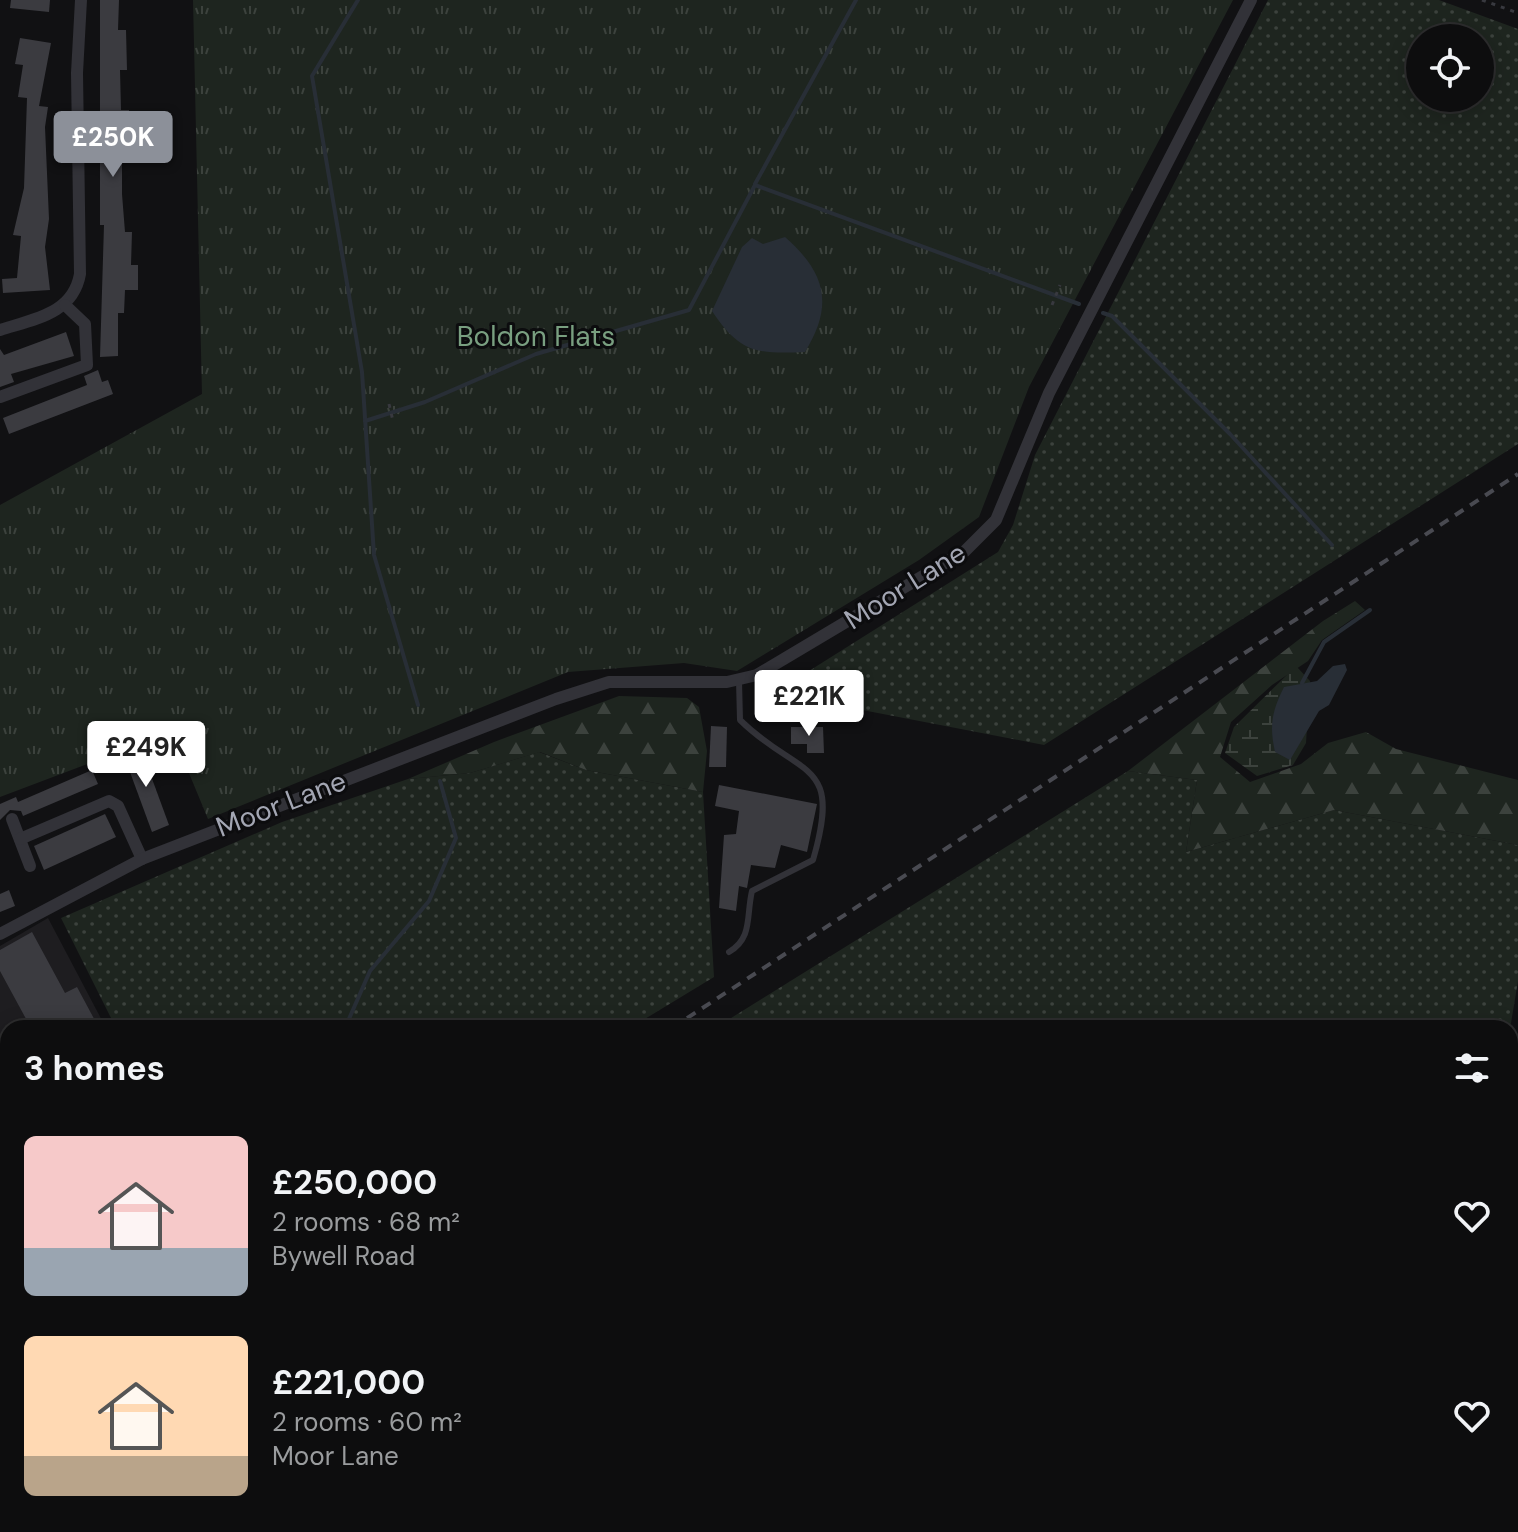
<!DOCTYPE html>
<meta charset="utf-8">
<style>
:root{--surface:#0d0d0e;--page:#161617;--text:#f1f3f6;--muted:#9a9c9e;--line:#2d2d2e;--accent:#8c9099}
body{margin:0;font-family:"DM Sans",sans-serif;background:var(--page);color:var(--text);height:100vh;display:flex;flex-direction:column;font-size:30px;white-space:nowrap}
*{box-sizing:border-box;margin:0}
p{font-size:26px;color:var(--muted)}
.icon{flex:none;width:44px;height:44px;fill:none;stroke:currentColor;stroke-width:2;stroke-linecap:round;stroke-linejoin:round}
.map{position:relative;flex:1;overflow:hidden}
.sheet{position:absolute;left:0px;top:1020px;width:1518px;height:512px;display:flex;flex-direction:column;background:var(--surface);border-radius:24px 24px 0 0;box-shadow:0 4px 20px #0003,0 0 0 2px var(--line)}
.sheet>*{flex:none}
.buttons{position:absolute;left:1406px;top:24px;display:grid;gap:16px}
.buttons a{display:grid;place-items:center;width:88px;height:88px;border-radius:50%;background:var(--surface);box-shadow:0 4px 20px #0003,0 0 0 2px var(--line);font-size:40px}
.price{position:absolute;translate:-50% -68px;padding:0 18px;border-radius:8px;background:#fff;color:#222;font-size:26px;line-height:52px;filter:drop-shadow(0 2px 4px #0008)}
.price::after{content:'';position:absolute;left:50%;top:48px;width:24px;height:18px;margin-left:-12px;background:inherit;clip-path:polygon(0 0,100% 0,50% 100%)}
.price.on{background:var(--accent);color:#fff}
ul{padding:0;list-style:none}
li{display:flex;align-items:center;gap:24px;height:200px;padding:0 24px}
li span{display:grid;place-items:center;flex:none;width:224px;height:160px;border-radius:12px;color:#555}
li>.icon{margin-inline-start:auto}
span .icon{width:96px;height:96px;fill:#fffc;stroke-width:1}
li b{font-size:34px}
h2{display:flex;justify-content:space-between;align-items:center;height:96px;padding:0 24px;font-size:34px}
.map>svg:first-child{display:block}
.built{fill:#1e1d20}
.grass{fill:url(#grass-dots);fill-rule:evenodd}
.forest{fill:url(#forest-firs)}
.wetland{fill:url(#wetland-marsh)}
.park{fill:url(#park-tufts)}
.water{fill:#282e36}
.lines{fill:none;stroke-linecap:round;stroke-linejoin:round}
.stream{stroke:#282e36;stroke-width:4}
.building{fill:#3b3b40}
.path{stroke:#38393f;stroke-width:3;stroke-dasharray:4 6;stroke-linecap:butt}
.lane{stroke:#323238;stroke-width:6}
.street{stroke:#323238;stroke-width:12}
.secondary{stroke:#404148;stroke-width:18}
.primary{stroke:#4e4f57;stroke-width:20}
.rail{stroke:#494a51;stroke-width:4;stroke-dasharray:10 8;stroke-linecap:butt}
.labels{text-anchor:middle;dominant-baseline:central;stroke-width:6;stroke-linejoin:round;paint-order:stroke}
.park-label{font-size:28px;fill:#799f80;stroke:#0c0c0e}
.street-label{font-size:28px;fill:#a3a6b3;stroke:#0c0c0e}
</style>
<div class="map">
<svg width="1518" height="1532" viewBox="0 0 1518 1532">
<defs>
<pattern id="grass-dots" width="8" height="8" patternUnits="userSpaceOnUse" patternTransform="scale(2)"><rect width="8" height="8" fill="#1e251f"/><path d="M2 2h.1M6 6h.1" fill="none" stroke="#3c423d" stroke-width="1.8" stroke-linecap="round"/></pattern>
<pattern id="forest-firs" width="22" height="20" patternUnits="userSpaceOnUse" patternTransform="scale(2)"><rect width="22" height="20" fill="#1e251f"/><path d="M5 1l3.5 6h-7zM16 11l3.5 6h-7z" fill="#3c423d"/></pattern>
<pattern id="wetland-marsh" width="20" height="14" patternUnits="userSpaceOnUse" patternTransform="scale(2)"><rect width="20" height="14" fill="#1e251f"/><path d="M1 5h8M5 5V1M11 12h8M15 12V8" fill="none" stroke="#3c423d"/></pattern>
<pattern id="park-tufts" width="24" height="20" patternUnits="userSpaceOnUse" patternTransform="scale(2)"><rect width="24" height="20" fill="#1e251f"/><path d="M3 7l-1-3M5 7V3M7 7l1-3M15 17l-1-3M17 17v-4M19 17l1-3" fill="none" stroke="#3c423d"/></pattern>
</defs>
<rect width="100%" height="100%" fill="#111113"/>
<!-- built -->
<path class="built" d="M48 918 106 1028H8V1436L0 1441V946Z"/>
<!-- grass -->
<g class="grass">
<path d="M1268 0H1439L1518 29V444L1044 745 774 693 998 552 1013 525 1035 455ZM1420 38H1480V98H1420Z"/>
<path d="M539 752 586 770 703 792 714 977 630 1028H116L61 918 282 822 408 779 470 773Z"/>
<path d="M1128 771 1197 780 1186 852 1334 810 1518 845V981L1510 1029 715 1028Z"/>
<path d="M1518 1313V1380L1510 1379V1320Z"/>
<rect x="849" y="1524" width="141" height="8"/>
<path d="M1302 1524H1446L1445 1532H1293Z"/>
</g>
<!-- forest -->
<g class="forest">
<path d="M1355 601 1365 610 1322 640 1308 661 1272 685 1231 722 1220 757 1250 782 1301 764 1328 743 1366 732 1396 749 1518 780V845L1334 810 1186 852 1197 780 1128 771 1323 621Z"/>
<path d="M619 696 687 698 699 707 707 751 703 792 586 770 540 752 470 773 408 779 494 742Z"/>
</g>
<!-- wetland -->
<path class="wetland" d="M1296 666 1310 681 1306 743 1293 765 1257 776 1225 753 1234 727Z"/>
<!-- park -->
<g class="park">
<path d="M193 0H1233L1029 387 979 517 919 560 737 671 684 663 568 672 208 819 172 732 0 797V505L202 394Z"/>
<path d="M1007 1524H1238L1229 1532H1007Z"/>
</g>
<!-- water -->
<g class="water">
<path d="M785 237C826 273 834 305 805 352 756 354 740 353 712 311L742 247 752 238 763 244Z"/>
<path d="M1345 664 1347 670 1329 705 1319 711 1290 760 1275 752C1269 725 1272 711 1284 687L1317 681 1333 666Z"/>
</g>
<g class="lines">
<!-- stream -->
<g class="stream">
<path d="M358 0 312 76 362 372 374 555 418 705"/>
<path d="M755 184 856 0"/>
<path d="M1103 313 1112 316 1230 434 1332 545"/>
<path d="M365 421 425 402 536 354 689 310 755 185 1079 304"/>
<path d="M1302 683 1324 642 1370 610"/>
<path d="M345 1028 370 971 429 901 456 838 440 781"/>
</g>
</g>
<!-- building -->
<g class="building">
<path d="M11 0H50L49 12 10 8Z"/>
<path d="M100 0H119L118 30H126L127 70H120L121 110H129V147H122V194L125 232H132L131 265H138V290H125L124 313H118V356L100 357 104 225H100Z"/>
<path d="M20 38 51 43 39 106 48 107 45 127 49 219 45 247 50 290 3 293 2 279 17 278 21 236 13 235 24 188 27 98 18 97 23 65 15 64Z"/>
<path d="M66 332 74 356 11 374 14 382 0 387V349L4 355Z"/>
<path d="M98 370 102 382 108 380 113 394 9 434 3 418 87 385 84 376Z"/>
<path d="M711 726 727 727 726 767H709Z"/>
<path d="M791 727H823L824 753H807V744H791Z"/>
<path d="M140 746 169 825 152 832 123 753Z"/>
<path d="M92 770 98 784 23 816 21 811 10 810 0 820V804L16 797 18 802Z"/>
<path d="M719 785 817 804 807 852 781 845 775 868 751 865 747 888 739 886 736 911 719 908 724 835 736 834 739 811 715 806Z"/>
<path d="M105 814 116 837 44 870 34 846Z"/>
<path d="M9 890 15 906 0 912V894Z"/>
<path d="M32 932 65 993 77 987 99 1028H31L0 971V950Z"/>
</g>
<g class="lines">
<!-- path -->
<g class="path">
<path d="M1482 0 1518 13"/>
<path d="M1052 305 1060 285"/>
<path d="M389 404 393 421"/>
<path d="M0 1442 8 1437"/>
</g>
<!-- lane -->
<g class="lane">
<path d="M729 952C753 938 746 916 752 891L813 860C843 757 800 779 740 720L739 681"/>
<path d="M1000 1524V1532"/>
</g>
<!-- street -->
<g class="street">
<path d="M0 330C34 319 73 314 80 274L77 73 81 0"/>
<path d="M0 397 87 365 85 324 65 305"/>
<path d="M12 819 30 866"/>
<path d="M20 839 109 801 118 806 142 859"/>
<path d="M0 934 142 859 556 699 609 682H727L757 675 965 551 996 520 1049 393 1251 0"/>
<path d="M292 1524 298 1532"/>
<path d="M479 1524 480 1532"/>
<path d="M209 1532 220 1524"/>
<path d="M413 1532 425 1524"/>
<path d="M565 1532 582 1530 585 1524"/>
<path d="M748 1532V1524"/>
</g>
<!-- secondary -->
<g class="secondary">
<path d="M0 1230 8 1250"/>
<path d="M139 1524 141 1532"/>
</g>
<!-- primary -->
<g class="primary">
<path d="M1510 1305 1518 1298"/>
<path d="M1266 1532 1274 1524"/>
</g>
<!-- rail -->
<g class="rail">
<path d="M672 1028 1518 474"/>
<path d="M0 1467 8 1462"/>
</g>
</g>
<g class="labels">
<!-- park labels -->
<g class="park-label">
<text x="536" y="336">Boldon Flats</text>
</g>
<!-- street labels -->
<g class="street-label">
<text transform="translate(905 586) rotate(-32)">Moor Lane</text>
<text transform="translate(281 804) rotate(-21)">Moor Lane</text>
</g>
</g>
</svg>
<div class="buttons">
<a><svg class="icon" aria-label="locate" viewBox="0 0 24 24"><circle cx="12" cy="12" r="6"/><path d="M12 2v4M12 18v4M2 12h4M18 12h4"/></svg></a>
</div>
<b class="price on" style="left:113px;top:179px">£250K</b>
<b class="price" style="left:809px;top:738px">£221K</b>
<b class="price" style="left:146px;top:789px">£249K</b>
<section class="sheet">
<h2>3 homes<svg class="icon" aria-label="filters" viewBox="0 0 24 24"><path d="M4 7h16M4 17h16"/><circle cx="9" cy="7" r="2"/><circle cx="15" cy="17" r="2"/></svg></h2>
<ul>
<li><span style="background:linear-gradient(#f6c9c9 70%,#9aa5b1 0)"><svg class="icon" aria-label="home" viewBox="0 0 24 24"><path d="M3 11l9-7 9 7M6 9v11h12V9"/></svg></span><div><b>£250,000</b><p>2 rooms · 68 m²</p><p>Bywell Road</p></div><svg class="icon" aria-label="heart" viewBox="0 0 24 24"><path d="M12 20l-8-8c-3-5 5-10 8-4 3-6 11-1 8 4z"/></svg></li>
<li><span style="background:linear-gradient(#ffd9b3 75%,#b9a48a 0)"><svg class="icon" aria-label="home" viewBox="0 0 24 24"><path d="M3 11l9-7 9 7M6 9v11h12V9"/></svg></span><div><b>£221,000</b><p>2 rooms · 60 m²</p><p>Moor Lane</p></div><svg class="icon" aria-label="heart" viewBox="0 0 24 24"><path d="M12 20l-8-8c-3-5 5-10 8-4 3-6 11-1 8 4z"/></svg></li>
</ul>
</section>
</div>
